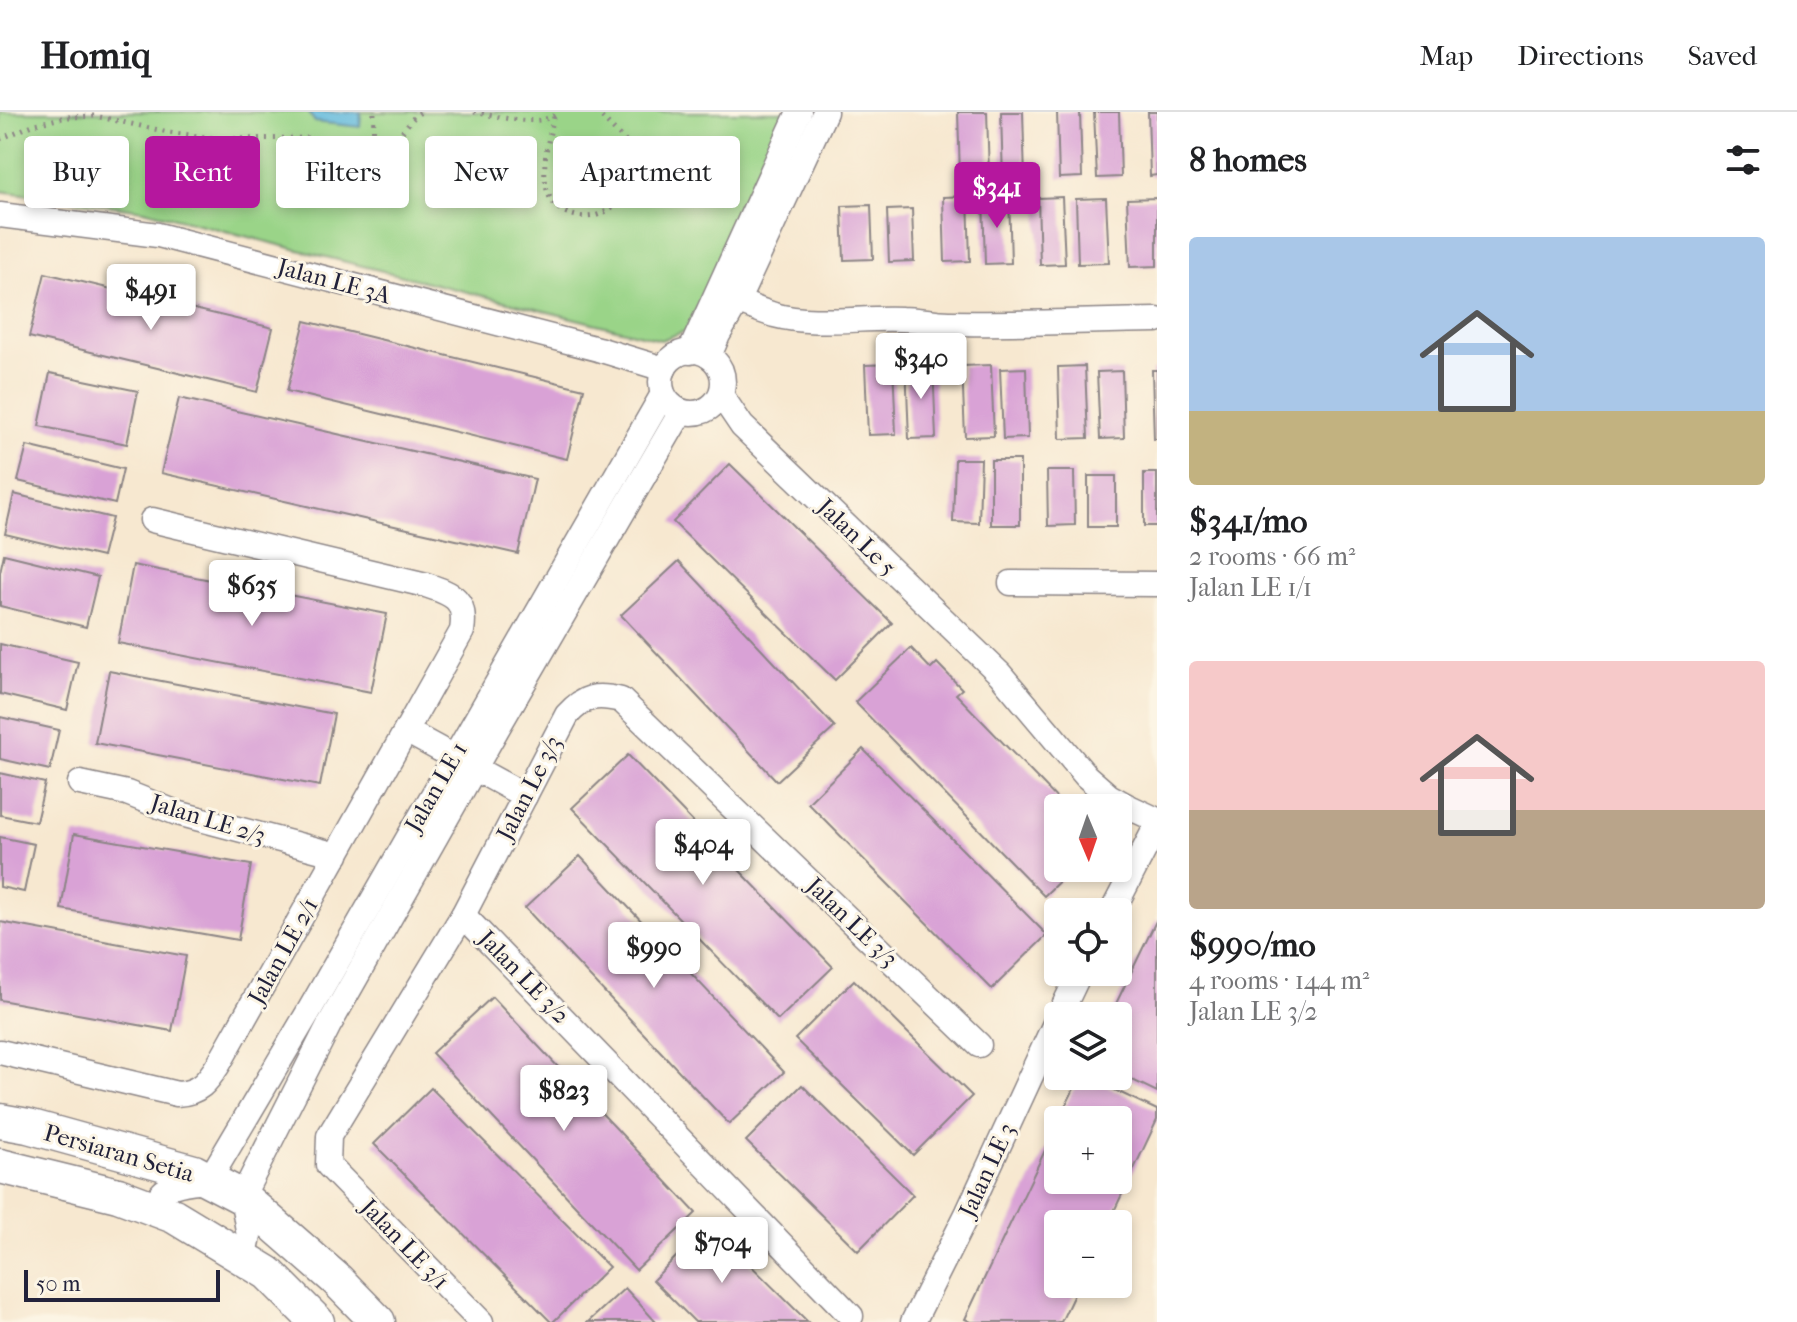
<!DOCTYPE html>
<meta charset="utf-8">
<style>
:root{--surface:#fff;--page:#f6f6f6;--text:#202124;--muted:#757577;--line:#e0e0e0;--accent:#b5179e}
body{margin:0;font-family:"IM FELL French Canon",serif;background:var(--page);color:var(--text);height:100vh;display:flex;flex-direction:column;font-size:30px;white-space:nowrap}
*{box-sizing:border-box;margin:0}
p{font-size:26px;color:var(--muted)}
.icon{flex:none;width:44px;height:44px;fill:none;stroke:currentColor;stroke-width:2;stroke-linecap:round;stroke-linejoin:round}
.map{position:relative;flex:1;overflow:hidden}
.side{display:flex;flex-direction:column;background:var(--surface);width:640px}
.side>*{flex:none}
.top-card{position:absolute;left:24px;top:24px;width:760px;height:72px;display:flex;gap:16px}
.needle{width:52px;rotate:178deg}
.fabs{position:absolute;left:1044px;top:682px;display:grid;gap:16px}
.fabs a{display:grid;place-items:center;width:88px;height:88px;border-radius:8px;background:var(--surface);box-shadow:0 4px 12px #0003;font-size:40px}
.scale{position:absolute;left:24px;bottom:20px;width:196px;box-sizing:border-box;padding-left:8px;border:4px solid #22223b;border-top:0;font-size:22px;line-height:28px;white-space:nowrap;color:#22223b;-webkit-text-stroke:6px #fcf5e5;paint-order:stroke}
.price{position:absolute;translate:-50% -68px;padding:0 18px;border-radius:8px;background:#fff;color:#222;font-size:26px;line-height:52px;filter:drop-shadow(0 2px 4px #0008)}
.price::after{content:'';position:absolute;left:50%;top:48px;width:24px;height:18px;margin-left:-12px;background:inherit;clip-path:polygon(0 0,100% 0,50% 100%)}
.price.on{background:var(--accent);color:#fff}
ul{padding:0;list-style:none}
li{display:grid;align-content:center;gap:16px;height:424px;padding:0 32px}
li span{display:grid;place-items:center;height:248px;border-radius:8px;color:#555}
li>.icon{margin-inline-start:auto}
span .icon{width:144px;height:144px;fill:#fffc;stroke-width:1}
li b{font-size:34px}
h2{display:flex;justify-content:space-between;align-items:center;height:96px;padding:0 32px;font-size:34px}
.tag{padding:0 28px;border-radius:8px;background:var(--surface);box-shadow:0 4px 12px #0003;font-size:28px;line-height:72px}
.tag.on{background:var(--accent);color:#fff}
header{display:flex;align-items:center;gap:48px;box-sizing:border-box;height:112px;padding:0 40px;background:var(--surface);border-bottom:2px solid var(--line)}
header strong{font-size:38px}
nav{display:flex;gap:44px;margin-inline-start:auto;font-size:28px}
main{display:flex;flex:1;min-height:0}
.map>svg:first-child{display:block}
.green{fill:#9ad488;stroke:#5e7b62;stroke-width:2}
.water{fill:#5fb9dd;stroke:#406e8c;stroke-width:2}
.building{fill:#d9a2d6}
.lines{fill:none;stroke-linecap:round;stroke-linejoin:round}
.street-casing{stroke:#8c8586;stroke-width:27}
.secondary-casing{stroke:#8c8586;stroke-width:37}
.path{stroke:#8c8586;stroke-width:5;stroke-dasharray:2 6;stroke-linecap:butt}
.street{stroke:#fff;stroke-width:24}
.secondary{stroke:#fff;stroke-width:34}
.labels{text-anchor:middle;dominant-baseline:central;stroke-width:6;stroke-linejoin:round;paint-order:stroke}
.street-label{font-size:24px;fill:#22223b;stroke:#fcf5e5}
</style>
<header>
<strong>Homiq</strong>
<nav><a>Map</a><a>Directions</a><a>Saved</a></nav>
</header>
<main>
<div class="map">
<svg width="1157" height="1210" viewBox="0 0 1157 1210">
<rect width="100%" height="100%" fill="#fcf5e5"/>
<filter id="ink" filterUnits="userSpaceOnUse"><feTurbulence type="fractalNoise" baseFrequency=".0125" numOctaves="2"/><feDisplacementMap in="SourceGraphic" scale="16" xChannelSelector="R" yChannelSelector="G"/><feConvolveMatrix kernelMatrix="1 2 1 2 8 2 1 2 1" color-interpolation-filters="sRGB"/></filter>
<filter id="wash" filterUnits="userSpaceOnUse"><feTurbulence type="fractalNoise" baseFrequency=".006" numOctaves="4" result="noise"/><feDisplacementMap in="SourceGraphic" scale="32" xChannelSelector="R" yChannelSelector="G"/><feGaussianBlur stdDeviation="1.8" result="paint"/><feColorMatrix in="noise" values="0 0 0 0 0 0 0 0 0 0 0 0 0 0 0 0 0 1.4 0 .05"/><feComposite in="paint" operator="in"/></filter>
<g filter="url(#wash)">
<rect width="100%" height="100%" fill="#f7e8d0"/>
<!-- green -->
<path class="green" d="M0 0H787L742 104 686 219 661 228 318 143 144 98 0 79Z"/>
<!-- water -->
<path class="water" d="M308 0H361L360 15 315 10Z"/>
<g id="blocks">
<!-- building -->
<g class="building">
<path d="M958 0H987L989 63 960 64Z"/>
<path d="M1001 0H1023L1025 67 1003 68Z"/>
<path d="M1057 0H1080L1082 65 1059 66Z"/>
<path d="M1094 0H1119L1121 65 1097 66Z"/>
<path d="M1148 0H1157V63L1150 64Z"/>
<path d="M1009 83 1011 151 985 152 983 84Z"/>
<path d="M968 84 970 149 945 150 943 85Z"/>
<path d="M1062 85 1065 152 1040 153 1038 86Z"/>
<path d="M1106 86 1109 151 1078 152 1076 87Z"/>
<path d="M1157 86V154L1130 155 1127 87Z"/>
<path d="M871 93 873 147 844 148 842 94Z"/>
<path d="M912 97 914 149 889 150 887 98Z"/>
<path d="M45 161 273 216 257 280 29 225Z"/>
<path d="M305 209 584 277 567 347 287 279Z"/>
<path d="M906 251H933L936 326 909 327Z"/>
<path d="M893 252 896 322 868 323 865 253Z"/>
<path d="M991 253 994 324 965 325 962 254Z"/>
<path d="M1085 254 1088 326 1060 327 1058 255Z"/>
<path d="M1026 256 1028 326 1003 327 1000 257Z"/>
<path d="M1152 258H1157V327H1154Z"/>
<path d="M1122 259 1124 326 1100 327 1097 260Z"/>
<path d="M50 261 138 279 127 332 39 314Z"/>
<path d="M179 286 535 367 518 442 161 361Z"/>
<path d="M27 334 123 357 115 392 18 369Z"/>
<path d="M955 347H981L979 411 953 410Z"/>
<rect x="991" y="348" width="29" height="65"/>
<path d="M730 352 892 511 835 568 673 410Z"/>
<path d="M1047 359H1074L1075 413 1048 414Z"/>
<rect x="1144" y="361" width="13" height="53"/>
<rect x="1088" y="364" width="28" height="51"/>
<path d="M14 382 112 406 102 445 5 422Z"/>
<path d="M4 442 98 465 86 515 0 494V460Z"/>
<path d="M679 449 835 615 777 669 621 503Z"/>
<path d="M133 453 387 502 371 580 118 531Z"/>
<path d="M0 532 78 550 67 598 0 582Z"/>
<path d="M911 536 931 557 937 551 962 577 956 582 1066 696H1058V756H1073L1044 784 855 590Z"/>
<path d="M109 559 334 602 320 674 95 631Z"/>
<path d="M0 605 59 618 50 658 0 647Z"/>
<path d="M863 637 1047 823 992 877 808 691Z"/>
<path d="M628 643 833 855 778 908 572 696Z"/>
<path d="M0 661 45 671 36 710 0 703Z"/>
<path d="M74 722 251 753 238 828 61 797Z"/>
<path d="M0 725 34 732 24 780 0 775Z"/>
<path d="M580 744 784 960 729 1012 525 796Z"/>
<path d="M1157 807V980L1118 961V904H1110Z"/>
<path d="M0 810 186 844 172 919 0 888Z"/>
<path d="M854 868 972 984 913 1043 795 927Z"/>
<path d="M492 885 696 1101 636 1158 432 941Z"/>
<path d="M1080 964H1085L1157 998V1008L1108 1112H1058V1172H1079L1061 1210H971L965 1207 1058 1011V1068H1118V1008H1059Z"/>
<path d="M802 973 913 1083 858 1139 746 1029Z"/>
<path d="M431 976 609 1155 553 1210H551L374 1032Z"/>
<path d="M709 1112 808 1210H695L653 1168Z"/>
<path d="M625 1176 656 1210H588Z"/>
</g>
</g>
</g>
<g filter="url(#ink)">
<use href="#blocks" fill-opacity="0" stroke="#8c8586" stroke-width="2"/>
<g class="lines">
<defs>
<g id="street">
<path d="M0 103 158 123 598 237 664 257"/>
<path d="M718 180C736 189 755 197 774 203 815 214 860 205 902 207 918 207 934 211 950 211 1019 212 1088 209 1157 208"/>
<circle cx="692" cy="270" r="31"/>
<path d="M690 240 799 0"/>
<path d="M709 244 718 223 737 190 825 0"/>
<path d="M721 283 742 314 1000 562 1086 664 1109 684 1129 695 1157 708"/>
<path d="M1011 471 1157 472"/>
<path d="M406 619 525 684"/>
<path d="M80 671 127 681 177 701 337 743"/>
<path d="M1112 800 1157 713"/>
<path d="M463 803 851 1204"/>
<path d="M1059 904 1080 860"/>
<path d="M0 940 177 982C199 981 207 970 218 953L462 519C467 487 453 482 426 473L152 408"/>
<path d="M158 1097C158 1093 157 1088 160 1084 167 1071 196 1069 209 1068L309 899 663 282"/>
<path d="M239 1143 247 1133 249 1124 242 1085 329 913 498 615 681 300"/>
<path d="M481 1210 328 1053 329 1024 463 803 567 603C584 584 596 582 621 588L979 933"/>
<path d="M913 1210 968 1100 1058 905"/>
</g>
<g id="secondary">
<path d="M0 1009 28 1014 194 1060 242 1085 337 1168 378 1210"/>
<path d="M0 1054 118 1083 174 1104 268 1161 317 1210"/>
</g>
</defs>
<!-- street casing -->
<use href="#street" class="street-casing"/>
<!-- secondary casing -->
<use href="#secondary" class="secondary-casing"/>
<!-- path -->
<g class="path">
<path d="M474 0C496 4 541 17 559 0"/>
<path d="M596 0 626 30 647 43 678 51 708 65 733 90"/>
<path d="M554 5C548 28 541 54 547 78 550 89 557 97 567 101 610 118 632 75 647 43"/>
<path d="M0 27 35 12 67 5 95 4 168 20 220 27 310 26 347 34 373 35 392 33C400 24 411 5 421 0"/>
<path d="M373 35 374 0"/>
</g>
<!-- street -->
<use href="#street" class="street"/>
<!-- secondary -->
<use href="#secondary" class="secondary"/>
</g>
</g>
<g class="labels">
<!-- street labels -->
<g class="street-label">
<text transform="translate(334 169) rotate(15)">Jalan LE 3A</text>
<text transform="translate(857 425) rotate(44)">Jalan Le 5</text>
<text transform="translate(436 675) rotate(-60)">Jalan LE 1</text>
<text transform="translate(529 676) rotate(-63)">Jalan Le 3/3</text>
<text transform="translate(208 707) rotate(17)">Jalan LE 2/3</text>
<text transform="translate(852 810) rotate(44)">Jalan LE 3/3</text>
<text transform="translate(283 839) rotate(-61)">Jalan LE 2/1</text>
<text transform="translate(524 865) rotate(46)">Jalan LE 3/2</text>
<text transform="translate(119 1041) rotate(16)">Persiaran Setia</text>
<text transform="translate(987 1058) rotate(-65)">Jalan LE 3</text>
<text transform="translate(405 1132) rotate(46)">Jalan LE 3/1</text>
</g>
</g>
</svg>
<div class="fabs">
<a><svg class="needle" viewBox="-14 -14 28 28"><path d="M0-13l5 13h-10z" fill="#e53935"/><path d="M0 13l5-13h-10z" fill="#757577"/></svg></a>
<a><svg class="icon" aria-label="locate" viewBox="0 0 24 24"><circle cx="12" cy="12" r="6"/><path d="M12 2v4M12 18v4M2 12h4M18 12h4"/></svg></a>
<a><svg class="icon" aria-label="layers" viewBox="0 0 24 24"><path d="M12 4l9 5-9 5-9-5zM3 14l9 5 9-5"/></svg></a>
<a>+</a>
<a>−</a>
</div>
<div class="scale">50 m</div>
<b class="price on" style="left:997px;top:118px">$341</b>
<b class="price" style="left:151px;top:220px">$491</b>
<b class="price" style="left:921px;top:289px">$340</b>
<b class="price" style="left:252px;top:516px">$635</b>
<b class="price" style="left:703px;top:775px">$404</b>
<b class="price" style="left:654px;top:878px">$990</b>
<b class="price" style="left:564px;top:1021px">$823</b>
<b class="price" style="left:722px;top:1173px">$704</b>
<div class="top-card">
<a class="tag">Buy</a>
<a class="tag on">Rent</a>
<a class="tag">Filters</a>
<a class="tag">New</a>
<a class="tag">Apartment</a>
</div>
</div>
<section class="side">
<h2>8 homes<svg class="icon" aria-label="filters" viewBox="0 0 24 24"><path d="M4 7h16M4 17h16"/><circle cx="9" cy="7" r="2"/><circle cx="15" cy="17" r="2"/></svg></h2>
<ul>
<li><span style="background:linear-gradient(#a9c7e8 70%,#c2b280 0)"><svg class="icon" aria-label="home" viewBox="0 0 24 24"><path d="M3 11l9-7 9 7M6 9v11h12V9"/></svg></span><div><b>$341/mo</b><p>2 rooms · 66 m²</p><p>Jalan LE 1/1</p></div></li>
<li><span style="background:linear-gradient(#f6c9c9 60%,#b9a48a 0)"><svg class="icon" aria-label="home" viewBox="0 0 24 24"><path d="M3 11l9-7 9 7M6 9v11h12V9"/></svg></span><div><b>$990/mo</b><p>4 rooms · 144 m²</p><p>Jalan LE 3/2</p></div></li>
</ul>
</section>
</main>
